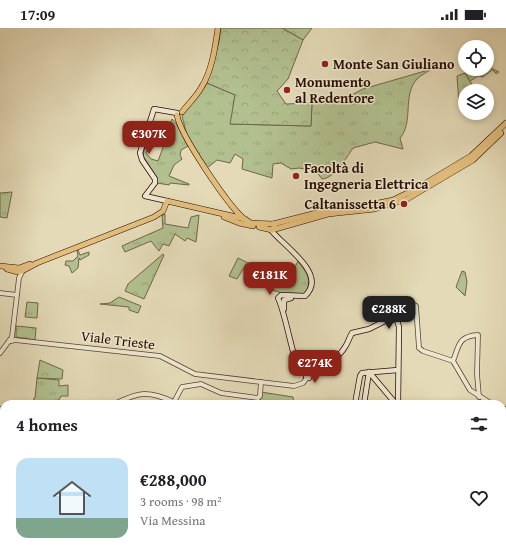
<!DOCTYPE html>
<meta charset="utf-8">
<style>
:root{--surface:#fff;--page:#f6f6f6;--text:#202124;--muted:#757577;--accent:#8f2418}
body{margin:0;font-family:"Gentium Book Plus",serif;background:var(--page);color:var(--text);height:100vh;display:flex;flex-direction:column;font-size:15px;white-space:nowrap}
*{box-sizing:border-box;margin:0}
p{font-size:13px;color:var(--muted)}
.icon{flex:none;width:22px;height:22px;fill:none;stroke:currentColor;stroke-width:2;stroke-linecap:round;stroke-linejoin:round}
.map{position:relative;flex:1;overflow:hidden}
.side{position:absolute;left:0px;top:372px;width:506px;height:156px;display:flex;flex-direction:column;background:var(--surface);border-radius:12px 12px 0 0;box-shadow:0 2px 6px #0003}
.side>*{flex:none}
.buttons{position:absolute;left:458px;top:12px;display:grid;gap:8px}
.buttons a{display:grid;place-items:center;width:36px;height:36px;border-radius:50%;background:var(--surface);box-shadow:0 2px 6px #0003;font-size:20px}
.price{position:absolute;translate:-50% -34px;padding:0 9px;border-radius:8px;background:var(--accent);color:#fff;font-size:13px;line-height:26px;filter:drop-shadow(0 1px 2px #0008)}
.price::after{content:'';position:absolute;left:50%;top:24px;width:12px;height:9px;margin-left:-6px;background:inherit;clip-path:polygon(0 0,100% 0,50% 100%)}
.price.active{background:#222;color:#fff}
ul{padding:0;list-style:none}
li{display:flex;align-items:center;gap:12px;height:100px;padding:0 16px}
li span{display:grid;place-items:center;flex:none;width:112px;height:80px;border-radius:12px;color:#555}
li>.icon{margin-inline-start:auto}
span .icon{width:48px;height:48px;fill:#fffc;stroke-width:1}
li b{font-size:17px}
h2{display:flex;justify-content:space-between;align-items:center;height:48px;padding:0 16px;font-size:17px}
.status{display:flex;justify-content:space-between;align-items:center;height:28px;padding:0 20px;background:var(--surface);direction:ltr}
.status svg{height:11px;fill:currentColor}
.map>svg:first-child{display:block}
.grass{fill:url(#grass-tufts);stroke:#6e6648}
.forest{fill:url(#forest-crowns);stroke:#6e6648}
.garden{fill:url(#garden-furrows);stroke:#6e6648}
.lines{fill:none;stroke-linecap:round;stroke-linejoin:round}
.tertiary-casing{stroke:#58402e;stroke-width:5.5}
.secondary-casing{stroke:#290c00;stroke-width:6}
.primary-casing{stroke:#290c00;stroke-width:6}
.tertiary{stroke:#ede7d0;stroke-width:4}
.secondary{stroke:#ede7d0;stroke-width:4.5}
.primary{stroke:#e2bd7c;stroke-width:5}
.rail{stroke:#290c00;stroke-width:1;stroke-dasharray:7 7;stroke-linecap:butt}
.poi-dot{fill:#8f2418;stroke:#ede7d0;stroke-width:1.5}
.labels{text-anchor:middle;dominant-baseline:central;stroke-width:3;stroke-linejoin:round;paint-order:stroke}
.poi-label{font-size:14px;font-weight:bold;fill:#290c00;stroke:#ede7d0;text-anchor:start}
.street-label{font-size:14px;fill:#290c00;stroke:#ede7d0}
</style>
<div class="status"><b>17:09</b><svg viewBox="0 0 49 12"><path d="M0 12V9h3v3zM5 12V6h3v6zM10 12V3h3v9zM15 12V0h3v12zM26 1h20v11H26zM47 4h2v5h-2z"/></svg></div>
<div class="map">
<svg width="506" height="528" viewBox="0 0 506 528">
<defs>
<pattern id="grass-tufts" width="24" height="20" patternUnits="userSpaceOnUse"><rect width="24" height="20" fill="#b2c08f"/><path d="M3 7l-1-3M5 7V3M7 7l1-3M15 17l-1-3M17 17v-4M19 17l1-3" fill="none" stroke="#99a47a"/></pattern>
<pattern id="forest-crowns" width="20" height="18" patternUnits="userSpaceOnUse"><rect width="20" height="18" fill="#b2c08f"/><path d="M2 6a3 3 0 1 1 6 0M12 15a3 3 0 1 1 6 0" fill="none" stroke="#99a47a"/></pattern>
<pattern id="garden-furrows" width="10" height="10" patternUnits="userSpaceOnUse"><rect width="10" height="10" fill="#b2c08f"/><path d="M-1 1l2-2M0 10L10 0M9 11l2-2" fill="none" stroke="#99a47a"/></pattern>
</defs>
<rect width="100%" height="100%" fill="#e4dab7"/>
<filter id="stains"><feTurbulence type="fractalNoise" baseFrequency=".005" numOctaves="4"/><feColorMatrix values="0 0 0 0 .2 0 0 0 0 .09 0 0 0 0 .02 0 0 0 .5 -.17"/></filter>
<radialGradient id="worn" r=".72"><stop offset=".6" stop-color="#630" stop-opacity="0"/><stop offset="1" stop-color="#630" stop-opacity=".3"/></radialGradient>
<!-- grass -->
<g class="grass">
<path d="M282 0H312L303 12Z"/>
<path d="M432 41C427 44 421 47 417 51 402 67 414 94 400 110L403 121 375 114 353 120C346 130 335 150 322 151L316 143 299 140 291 141 281 135 273 136 272 150 242 141 243 131 235 126 230 135 217 132 207 140 187 108 182 88C190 76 200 67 207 55L235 67 231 96 311 98 312 75 338 74 363 61Z"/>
<path d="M172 91 177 97 188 118 181 122 180 127 182 131 174 137 169 148 189 156V157L170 155 169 157 157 155 156 148 143 128 147 107 152 105 146 125 151 131 158 133 170 101 168 100Z"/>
<path d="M12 164 7 190 0 189V165Z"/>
<path d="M165 186V196L188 200 191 189 199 187 196 214 187 210 185 213 175 206 169 218 163 216 159 223 151 213 125 224 122 218 163 200 162 188Z"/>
<path d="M238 230 260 241 261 247 268 250 271 245 289 251 298 233C306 244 314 253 304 266L282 265 272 262 273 259 263 254 261 258 256 256 259 246 246 240 243 241 237 251 229 248Z"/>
<path d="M462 243 465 244 467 254 465 268 456 259Z"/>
<path d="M119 269 141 278 138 285 129 282V279L100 276 110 275Z"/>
<path d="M27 274 38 275 37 290 25 289Z"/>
<path d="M37 350 59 352V358L68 357V368H61L59 372 49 373 48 376H33L34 370H35Z"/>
<path d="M261 364 293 369 294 376H270L260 372Z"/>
</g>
<!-- forest -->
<g class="forest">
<path d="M221 0H282L303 12 288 51 277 63 286 76 312 75 311 98 230 96 235 67 207 55 219 14Z"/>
<path d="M465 45 476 63H465V75L461 79 459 76 457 48Z"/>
<path d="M78 222 80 227 89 224V227L80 232 79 230 78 240 72 245 69 238 65 237 66 233H73L78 228 77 223Z"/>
<path d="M163 226 164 227 144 271 125 263 128 256Z"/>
<path d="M16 298 36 300 35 312 16 309Z"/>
<path d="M40 332 63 342 62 351 37 350Z"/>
</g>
<!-- garden -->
<path class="garden" d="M487 38 499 44 496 46 494 43 492 42 483 49 478 48 470 53 465 45 487 41Z"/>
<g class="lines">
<defs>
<g id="tertiary">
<path d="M0 265 17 267"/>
<path d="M396 291 402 276 409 274 416 278 419 320 423 323 453 333 470 362 492 376"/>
<path d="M11 313 15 312 160 328 195 346 294 358 303 355 307 350"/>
<path d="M0 325 12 309 19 250 22 244"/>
<path d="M453 333C459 318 458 308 478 307L477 346 479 369"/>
<path d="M114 376C139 364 148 362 174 374L182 359 201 356 221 365 258 370 260 368 261 354"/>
<path d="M502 380 506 381"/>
<path d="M0 381H4"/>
<path d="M0 386H4"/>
<path d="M431 524 506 526"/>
<path d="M201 528 202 524"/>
<path d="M223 528 228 524"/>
<path d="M371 528 372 524"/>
<path d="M412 528V524"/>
</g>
<g id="secondary">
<path d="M167 173 145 168 155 155V151L142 132 140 125 154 81 177 85"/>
<path d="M271 202C282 217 329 246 305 268L281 267 278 270C286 286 293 334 300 342 304 346 307 345 310 347"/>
<path d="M284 281V272L291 270"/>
<path d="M393 292H397L399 299 398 376"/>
<path d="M369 344 396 376"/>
<path d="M306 346V349L309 350 310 347C320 344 340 328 345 319 348 315 349 310 352 305L369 301 387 292H393"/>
<path d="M173 376 174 374 179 376"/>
<path d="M355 376 360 348 362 345 398 342"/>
<path d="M364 376 369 344"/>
<path d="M0 488 4 486"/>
<path d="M120 524V528"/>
<path d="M335 528 337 524"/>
<path d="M340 528 341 524"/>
</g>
<g id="primary">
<path d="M182 84C188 76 196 69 201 60 212 43 215 20 218 0"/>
<path d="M177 87C180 107 228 177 244 191"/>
<path d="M224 189 239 195 253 198"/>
<path d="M250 195 273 196 328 182 374 176 393 172 416 161 471 128 506 95"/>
<path d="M259 199 272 202 275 199 273 196"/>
<path d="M272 202 328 186 375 181 407 171 473 132 501 105"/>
<path d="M0 238 19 240 30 236"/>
<path d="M7 241 18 244"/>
<path d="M22 243 37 235 154 189 163 183 167 173 245 191 252 196"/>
</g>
</defs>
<!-- tertiary casing -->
<use href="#tertiary" class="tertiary-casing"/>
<!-- secondary casing -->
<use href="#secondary" class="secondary-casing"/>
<!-- primary casing -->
<use href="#primary" class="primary-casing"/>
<!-- tertiary -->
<use href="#tertiary" class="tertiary"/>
<!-- secondary -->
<use href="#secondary" class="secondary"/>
<!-- primary -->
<use href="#primary" class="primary"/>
<!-- rail -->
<path class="rail" d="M273 524 275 528"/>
</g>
<!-- markers -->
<g class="poi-dot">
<circle cx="325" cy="36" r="4"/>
<circle cx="287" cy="62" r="4"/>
<circle cx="296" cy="148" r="4"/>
<circle cx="404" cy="176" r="4"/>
</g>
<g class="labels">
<!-- poi labels -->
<g class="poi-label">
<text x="333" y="36">Monte San Giuliano</text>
<text x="295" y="54">Monumento<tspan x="295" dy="16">al Redentore</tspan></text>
<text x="304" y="140">Facoltà di<tspan x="304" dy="16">Ingegneria Elettrica</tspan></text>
<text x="396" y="176" text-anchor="end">Caltanissetta 6</text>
</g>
<!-- street labels -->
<g class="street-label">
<text transform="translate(118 312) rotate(7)">Viale Trieste</text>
</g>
</g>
<rect width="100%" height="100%" filter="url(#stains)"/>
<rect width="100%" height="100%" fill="url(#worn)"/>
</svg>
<div class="buttons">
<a><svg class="icon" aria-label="locate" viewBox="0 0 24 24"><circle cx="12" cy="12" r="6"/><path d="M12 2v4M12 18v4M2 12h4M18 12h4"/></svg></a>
<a><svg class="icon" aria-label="layers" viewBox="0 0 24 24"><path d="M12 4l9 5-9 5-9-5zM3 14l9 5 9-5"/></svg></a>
</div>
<b class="price" style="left:149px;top:127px">€307K</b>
<b class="price" style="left:270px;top:268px">€181K</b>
<b class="price active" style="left:389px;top:302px">€288K</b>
<b class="price" style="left:315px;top:356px">€274K</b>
<section class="side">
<h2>4 homes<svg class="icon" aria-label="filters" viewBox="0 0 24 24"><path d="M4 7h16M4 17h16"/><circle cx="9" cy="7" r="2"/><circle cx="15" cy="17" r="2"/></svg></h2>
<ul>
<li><span style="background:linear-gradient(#bfe0f5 75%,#7fa58c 0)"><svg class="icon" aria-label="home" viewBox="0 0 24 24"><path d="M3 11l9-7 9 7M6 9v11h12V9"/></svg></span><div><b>€288,000</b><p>3 rooms · 98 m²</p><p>Via Messina</p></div><svg class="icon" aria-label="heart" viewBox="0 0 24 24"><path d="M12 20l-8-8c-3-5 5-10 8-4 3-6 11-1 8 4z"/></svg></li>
</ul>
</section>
</div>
